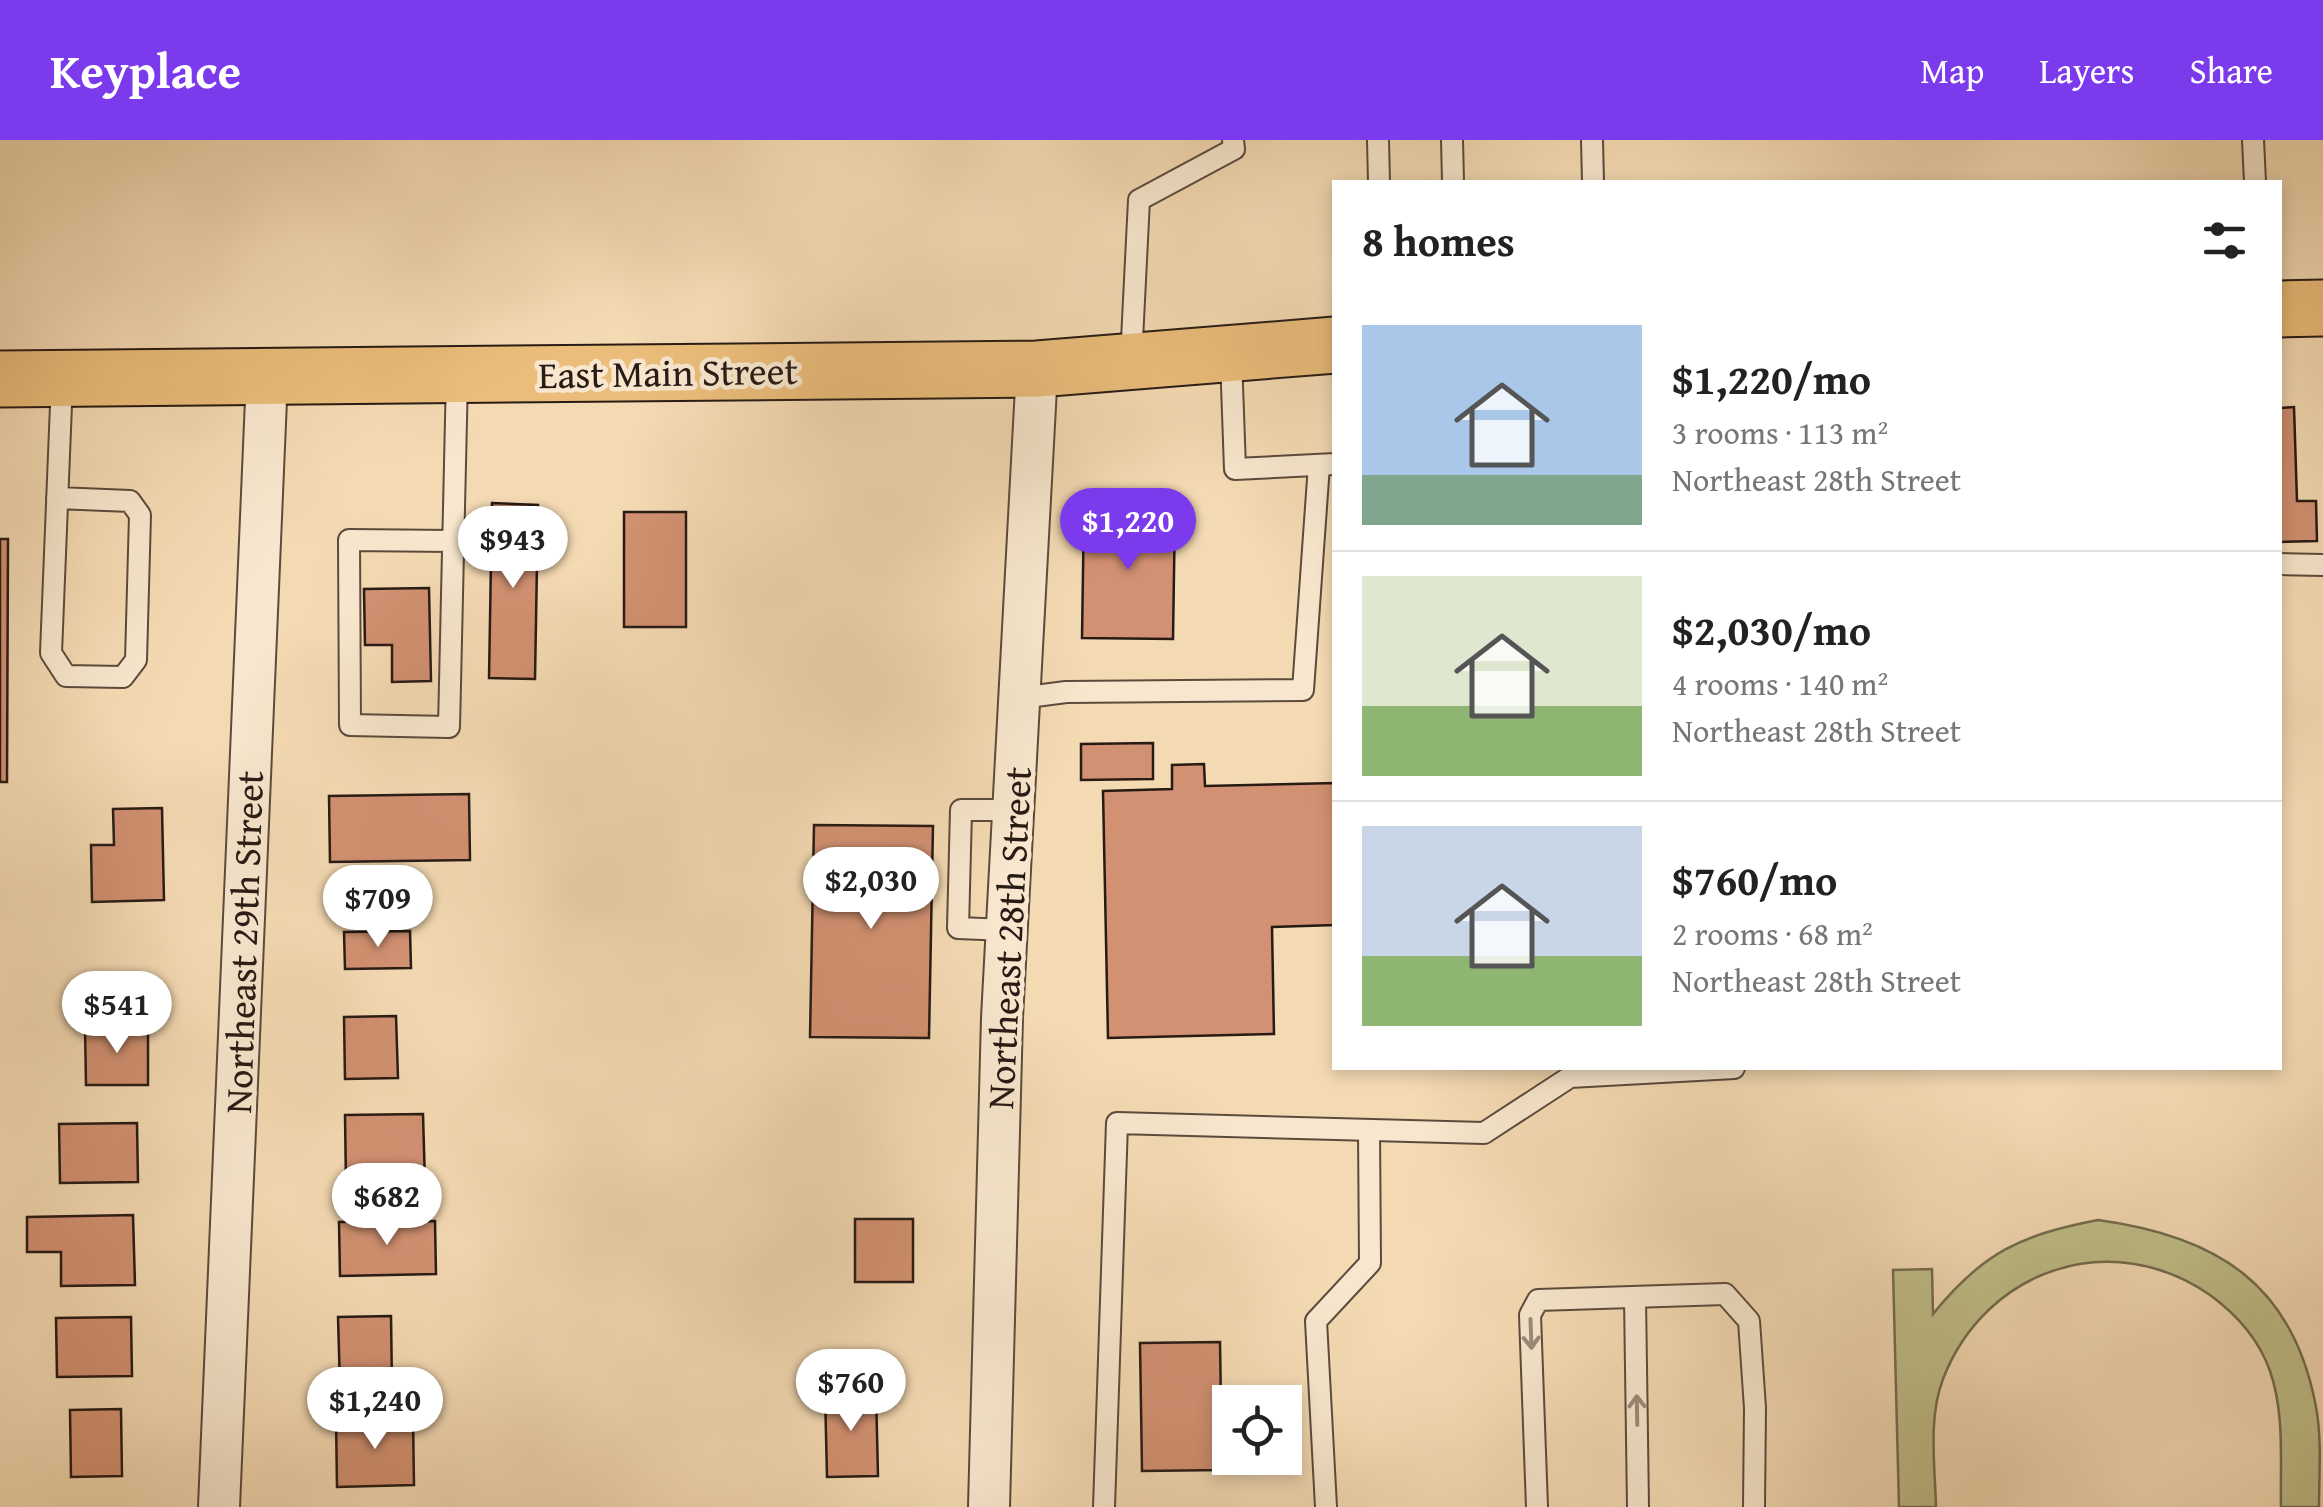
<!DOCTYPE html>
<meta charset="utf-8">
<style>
:root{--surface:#fff;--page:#f6f6f6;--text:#222;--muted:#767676;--line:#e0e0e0;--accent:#7c3aed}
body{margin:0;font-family:"Gentium Book Plus",serif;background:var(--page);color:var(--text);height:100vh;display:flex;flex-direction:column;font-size:38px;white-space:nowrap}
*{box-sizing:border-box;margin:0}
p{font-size:32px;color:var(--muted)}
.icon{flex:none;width:55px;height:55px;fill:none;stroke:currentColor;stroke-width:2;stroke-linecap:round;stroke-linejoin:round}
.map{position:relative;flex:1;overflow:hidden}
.sheet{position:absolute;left:1332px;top:40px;width:950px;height:890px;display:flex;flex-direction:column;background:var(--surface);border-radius:0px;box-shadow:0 5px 15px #0003}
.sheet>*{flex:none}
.buttons{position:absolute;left:1212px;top:1245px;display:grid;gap:20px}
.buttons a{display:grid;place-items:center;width:90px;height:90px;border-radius:0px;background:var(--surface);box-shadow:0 5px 15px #0003;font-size:50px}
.price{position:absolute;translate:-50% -85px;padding:0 22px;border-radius:35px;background:#fff;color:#222;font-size:32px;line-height:65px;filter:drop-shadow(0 2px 5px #0008)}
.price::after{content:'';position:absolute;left:50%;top:60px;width:30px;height:22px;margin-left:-15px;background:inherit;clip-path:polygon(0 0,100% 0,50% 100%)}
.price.selected{background:var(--accent);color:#fff}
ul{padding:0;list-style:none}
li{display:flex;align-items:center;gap:30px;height:250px;padding:0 30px}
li+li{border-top:2px solid var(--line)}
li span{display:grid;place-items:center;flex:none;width:280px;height:200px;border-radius:0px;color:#555}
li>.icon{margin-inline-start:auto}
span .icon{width:120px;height:120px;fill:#fffc;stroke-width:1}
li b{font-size:42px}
h2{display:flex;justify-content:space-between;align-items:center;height:120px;padding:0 30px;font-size:42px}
header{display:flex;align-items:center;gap:60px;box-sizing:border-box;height:140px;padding:0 50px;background:var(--accent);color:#fff}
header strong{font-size:48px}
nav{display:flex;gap:55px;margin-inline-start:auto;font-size:35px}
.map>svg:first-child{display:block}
.green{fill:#c0be89;stroke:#746c4f;stroke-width:2.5}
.building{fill:#d29172;stroke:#281b15;stroke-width:2.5}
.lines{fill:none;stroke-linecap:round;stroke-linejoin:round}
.service-casing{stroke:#5b4b3c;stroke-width:24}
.minor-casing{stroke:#5b4b3c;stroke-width:44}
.primary-casing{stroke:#281b15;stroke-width:59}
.service{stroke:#f8e7ce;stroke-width:20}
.minor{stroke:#f8e7ce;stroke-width:40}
.primary{stroke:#eabd7a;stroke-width:55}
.oneway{stroke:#9a8b7b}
.labels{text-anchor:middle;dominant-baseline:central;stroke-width:9;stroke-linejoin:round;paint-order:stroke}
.street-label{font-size:38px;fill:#281b15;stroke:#f8e7ce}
</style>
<header>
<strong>Keyplace</strong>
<nav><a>Map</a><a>Layers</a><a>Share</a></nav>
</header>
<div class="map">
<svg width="2323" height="1367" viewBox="0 0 2323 1367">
<rect width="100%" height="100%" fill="#f4dab3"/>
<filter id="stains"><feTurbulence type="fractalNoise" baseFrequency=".002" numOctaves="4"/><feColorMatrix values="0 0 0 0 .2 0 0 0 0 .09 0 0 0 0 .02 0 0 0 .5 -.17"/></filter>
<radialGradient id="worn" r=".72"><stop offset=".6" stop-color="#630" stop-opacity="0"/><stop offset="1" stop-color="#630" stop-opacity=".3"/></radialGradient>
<!-- green -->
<path class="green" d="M2098 1080C2216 1096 2293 1143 2316 1267 2322 1299 2319 1335 2319 1367H2281C2280 1323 2285 1274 2270 1231 2259 1200 2236 1174 2210 1155 2112 1087 1986 1128 1943 1239 1928 1278 1935 1326 1936 1367H1899L1893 1130 1932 1129 1933 1174C1983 1112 2021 1095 2098 1080Z"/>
<!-- building -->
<g class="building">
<path d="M2294 267 2297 361H2316L2317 401 2280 402V268Z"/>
<path d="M492 363 538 365 535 539 489 538Z"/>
<path d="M1084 366 1175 367 1173 499 1082 498Z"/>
<rect x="624" y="372" width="62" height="115"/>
<path d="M0 399H8L7 642H0Z"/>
<path d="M429 448 431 541 392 542V505H365L364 449Z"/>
<path d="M1153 603V639L1081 640V604Z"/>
<path d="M1204 624 1205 646 1335 643V785L1272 787 1274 894 1108 898 1103 651 1172 649V625Z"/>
<path d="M469 654 470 720 330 722 329 656Z"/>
<path d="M162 668 164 760 92 762 91 705H114L113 669Z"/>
<path d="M814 685 933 686 929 898 810 897Z"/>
<path d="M410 791 411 828 345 829 344 792Z"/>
<path d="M396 876 398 938 345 939 344 877Z"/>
<path d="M85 887H148V945H86Z"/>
<path d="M423 974 425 1044 346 1045 345 975Z"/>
<path d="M137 983 138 1042 60 1043 59 984Z"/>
<path d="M133 1075 135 1145 61 1146V1112H27V1077Z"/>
<rect x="855" y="1079" width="58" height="63"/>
<path d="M435 1081 436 1134 340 1136 339 1082Z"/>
<path d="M391 1176 392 1245 340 1246 338 1177Z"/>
<path d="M131 1177 132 1236 57 1237 56 1178Z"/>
<path d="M1220 1202 1222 1330 1142 1331 1140 1203Z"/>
<path d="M876 1251 878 1336 827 1337 825 1252Z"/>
<path d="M121 1269 122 1336 71 1337 70 1270Z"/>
<path d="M413 1278 414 1345 337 1347 336 1279Z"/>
</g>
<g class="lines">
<defs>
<g id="service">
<path d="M1378 0 1379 42"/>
<path d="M1452 0 1453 42"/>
<path d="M1592 0 1593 42"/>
<path d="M2253 0 2255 42"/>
<path d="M1231 217 1235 329 1335 324"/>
<path d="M1131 220 1139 60 1234 9 1233 0"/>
<path d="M57 358 130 361 140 375 136 520 123 537 66 536 51 513 62 240"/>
<path d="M453 401 349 400 350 585 449 587 457 236"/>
<path d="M2280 424 2323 425"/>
<path d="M1020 558 1066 552 1303 550 1319 325"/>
<path d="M1007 790 958 788 961 670H1014"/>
<path d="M1635 1157 1638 1367"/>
<path d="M1104 1367 1117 983 1484 993 1570 937 1734 928"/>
<path d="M1326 1367 1316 1181 1370 1123 1369 990"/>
<path d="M1537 1367 1530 1175 1538 1160 1725 1154 1749 1181 1755 1268 1754 1367"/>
</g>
<g id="minor">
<path d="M219 1367 267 236"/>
<path d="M989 1367 1002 878 1037 229"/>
</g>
<g id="primary">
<path d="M2280 169 2323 168"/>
<path d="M0 239 1037 229 1335 205"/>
</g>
</defs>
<!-- service casing -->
<use href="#service" class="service-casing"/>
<!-- minor casing -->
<use href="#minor" class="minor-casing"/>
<!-- primary casing -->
<use href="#primary" class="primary-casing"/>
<!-- service -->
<use href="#service" class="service"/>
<!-- minor -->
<use href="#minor" class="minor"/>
<!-- primary -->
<use href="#primary" class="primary"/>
</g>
<!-- one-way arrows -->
<defs><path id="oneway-shaft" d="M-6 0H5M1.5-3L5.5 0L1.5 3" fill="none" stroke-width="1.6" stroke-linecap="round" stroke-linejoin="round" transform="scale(2.5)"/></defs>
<g class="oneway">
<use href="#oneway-shaft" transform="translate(1531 1194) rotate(88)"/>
<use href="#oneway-shaft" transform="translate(1637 1270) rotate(-91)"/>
</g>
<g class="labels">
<!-- street labels -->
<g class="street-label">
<text transform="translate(668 232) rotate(-1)">East Main Street</text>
<text transform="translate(1008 798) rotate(-87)">Northeast 28th Street</text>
<text transform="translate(243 802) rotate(-88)">Northeast 29th Street</text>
</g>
</g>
<rect width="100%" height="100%" filter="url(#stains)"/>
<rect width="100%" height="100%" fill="url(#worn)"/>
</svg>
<div class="buttons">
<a><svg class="icon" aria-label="locate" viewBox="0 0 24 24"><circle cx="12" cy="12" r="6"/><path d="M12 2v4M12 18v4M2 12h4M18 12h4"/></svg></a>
</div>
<b class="price selected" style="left:1128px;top:433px">$1,220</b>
<b class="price" style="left:513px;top:451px">$943</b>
<b class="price" style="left:871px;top:792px">$2,030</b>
<b class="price" style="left:378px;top:810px">$709</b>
<b class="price" style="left:117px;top:916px">$541</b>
<b class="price" style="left:387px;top:1108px">$682</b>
<b class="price" style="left:851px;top:1294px">$760</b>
<b class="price" style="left:375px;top:1312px">$1,240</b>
<section class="sheet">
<h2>8 homes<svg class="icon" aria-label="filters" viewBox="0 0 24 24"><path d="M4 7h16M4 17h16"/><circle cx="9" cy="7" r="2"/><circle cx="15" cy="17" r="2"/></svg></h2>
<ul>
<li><span style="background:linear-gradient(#a9c7e8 75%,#7fa58c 0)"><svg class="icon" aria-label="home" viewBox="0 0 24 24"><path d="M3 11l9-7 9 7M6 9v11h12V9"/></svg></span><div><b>$1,220/mo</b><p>3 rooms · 113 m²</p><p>Northeast 28th Street</p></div></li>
<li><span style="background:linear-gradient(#dfe7d0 65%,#8fb573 0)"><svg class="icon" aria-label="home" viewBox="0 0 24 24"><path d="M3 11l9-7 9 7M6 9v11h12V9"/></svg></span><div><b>$2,030/mo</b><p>4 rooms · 140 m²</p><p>Northeast 28th Street</p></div></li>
<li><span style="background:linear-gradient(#c9d6e8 65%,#8fb573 0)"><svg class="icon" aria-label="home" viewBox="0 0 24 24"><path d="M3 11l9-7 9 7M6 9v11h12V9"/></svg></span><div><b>$760/mo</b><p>2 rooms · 68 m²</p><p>Northeast 28th Street</p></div></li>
</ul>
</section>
</div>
